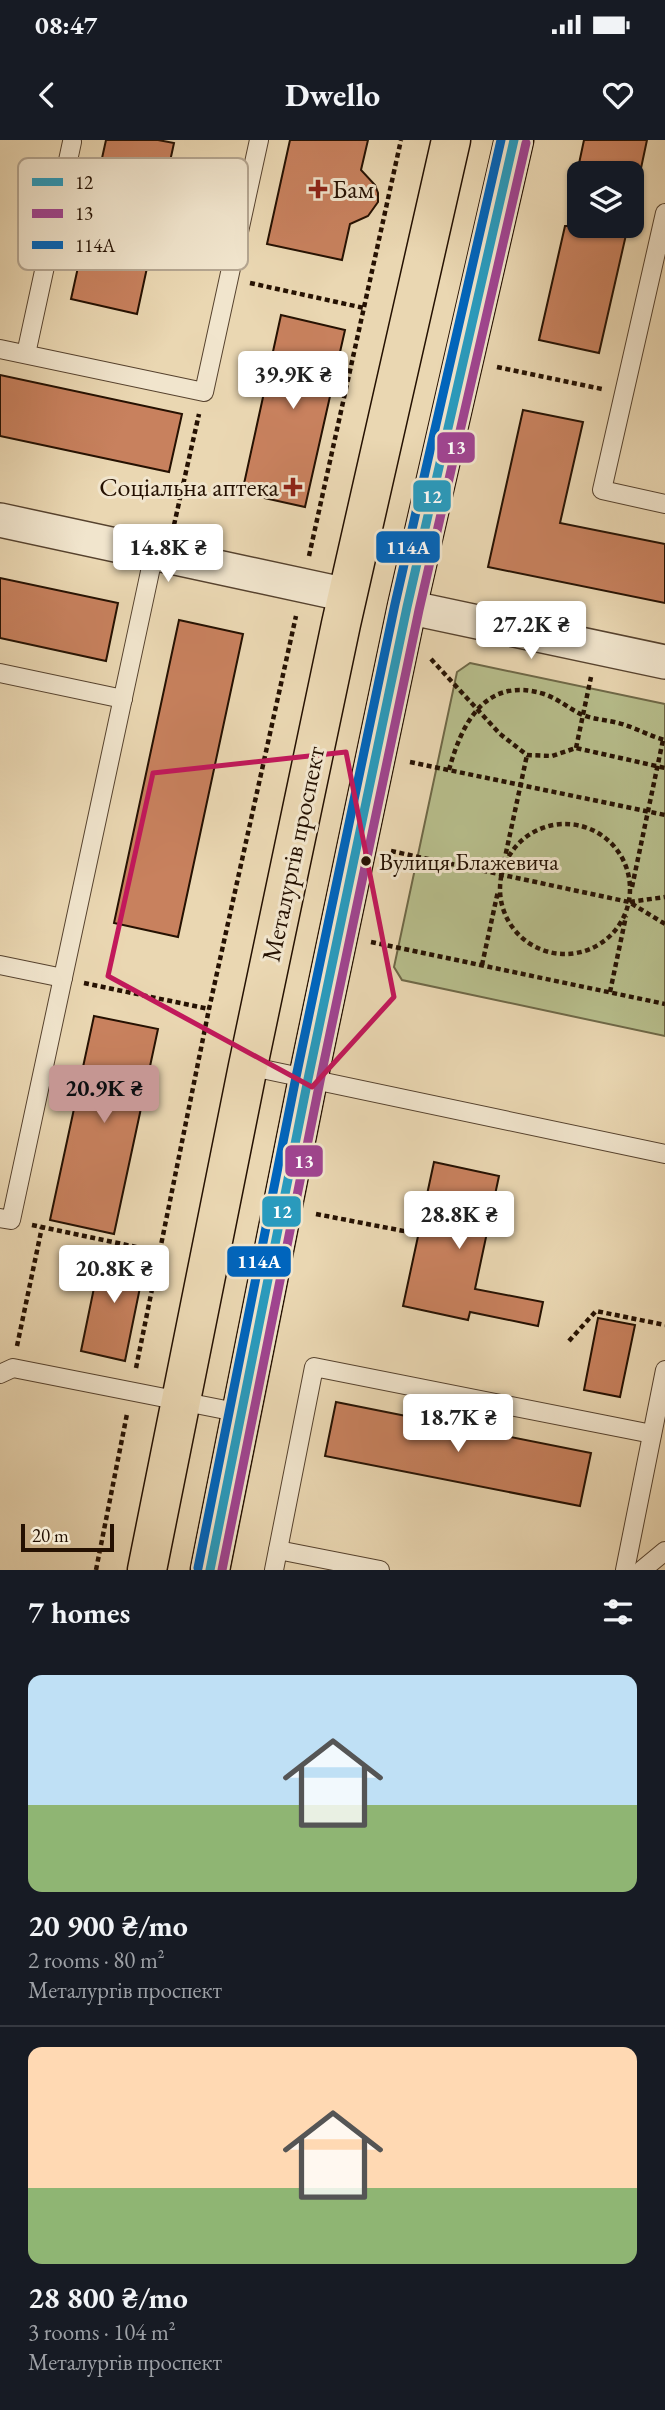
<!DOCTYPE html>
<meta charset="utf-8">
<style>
:root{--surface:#171b24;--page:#242831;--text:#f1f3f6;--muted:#9ea1a6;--line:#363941;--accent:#c59692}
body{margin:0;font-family:"EB Garamond",serif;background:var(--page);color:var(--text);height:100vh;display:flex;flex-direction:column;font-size:26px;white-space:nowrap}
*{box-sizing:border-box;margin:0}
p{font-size:23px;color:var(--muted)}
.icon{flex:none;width:38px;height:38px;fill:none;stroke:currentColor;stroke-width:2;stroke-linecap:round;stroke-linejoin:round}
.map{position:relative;height:1430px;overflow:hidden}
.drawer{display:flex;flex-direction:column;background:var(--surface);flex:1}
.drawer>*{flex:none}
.fabs{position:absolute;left:567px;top:21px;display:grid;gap:14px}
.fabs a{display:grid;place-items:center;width:77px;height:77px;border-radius:14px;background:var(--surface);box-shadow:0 2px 5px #0004;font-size:35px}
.scale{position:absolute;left:21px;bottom:18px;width:93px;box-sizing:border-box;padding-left:7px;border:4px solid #251102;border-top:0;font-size:19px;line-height:24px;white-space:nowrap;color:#251102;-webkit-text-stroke:5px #f1e5cd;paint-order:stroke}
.price{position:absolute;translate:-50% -60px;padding:0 16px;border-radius:7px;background:#fff;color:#222;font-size:23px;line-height:46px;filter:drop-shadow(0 2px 4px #0008)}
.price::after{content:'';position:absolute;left:50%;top:42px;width:21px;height:16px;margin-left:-10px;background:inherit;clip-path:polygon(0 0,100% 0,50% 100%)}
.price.active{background:var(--accent);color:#111}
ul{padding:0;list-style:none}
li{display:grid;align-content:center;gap:14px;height:371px;padding:0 28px}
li+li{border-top:2px solid var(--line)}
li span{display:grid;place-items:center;height:217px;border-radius:14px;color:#555}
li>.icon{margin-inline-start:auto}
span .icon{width:126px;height:126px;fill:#fffc;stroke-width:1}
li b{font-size:30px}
h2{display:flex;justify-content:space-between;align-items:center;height:84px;padding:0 28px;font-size:30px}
.status{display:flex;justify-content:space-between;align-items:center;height:49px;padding:0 35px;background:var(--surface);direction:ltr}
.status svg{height:19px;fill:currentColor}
header{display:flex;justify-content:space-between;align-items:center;height:91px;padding:0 28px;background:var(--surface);font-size:32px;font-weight:700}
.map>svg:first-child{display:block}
.green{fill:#b7be8c;stroke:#6e6847;stroke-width:2}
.building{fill:#c8815e;stroke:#251102;stroke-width:2}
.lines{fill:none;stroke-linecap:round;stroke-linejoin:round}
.service-casing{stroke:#56422e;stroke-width:20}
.minor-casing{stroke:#56422e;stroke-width:36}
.primary-casing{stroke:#251102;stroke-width:41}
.path{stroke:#251102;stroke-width:4.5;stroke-dasharray:5 3.5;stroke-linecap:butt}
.service{stroke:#f1e5cd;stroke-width:18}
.minor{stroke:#f1e5cd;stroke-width:33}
.primary{stroke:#ead7b2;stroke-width:38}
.bus-1-casing{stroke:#f1e5cd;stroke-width:14}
.bus-2-casing{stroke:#f1e5cd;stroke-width:14}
.bus-3-casing{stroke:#f1e5cd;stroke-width:14}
.bus-1{stroke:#299bbe;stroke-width:9}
.bus-2{stroke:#a04491;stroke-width:9}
.bus-3{stroke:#0065bd;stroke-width:9}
.marked{fill:none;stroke:#c2185b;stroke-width:5;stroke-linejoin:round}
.poi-dot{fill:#8f2418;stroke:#f1e5cd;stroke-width:2.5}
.bus-dot{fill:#251102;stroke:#f1e5cd;stroke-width:2.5}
.labels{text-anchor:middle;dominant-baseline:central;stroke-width:6;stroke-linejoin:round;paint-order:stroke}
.bus-label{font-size:24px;fill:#251102;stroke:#f1e5cd;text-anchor:start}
.poi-label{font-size:26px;fill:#251102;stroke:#f1e5cd;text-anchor:start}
.street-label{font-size:26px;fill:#251102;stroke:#f1e5cd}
.key{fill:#f1e5cd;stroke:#b4a590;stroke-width:2}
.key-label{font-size:19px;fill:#251102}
.line-badge{stroke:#f1e5cd;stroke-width:2.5}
.badge-label{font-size:19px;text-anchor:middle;font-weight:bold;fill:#fff}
</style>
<div class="status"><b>08:47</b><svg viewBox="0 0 49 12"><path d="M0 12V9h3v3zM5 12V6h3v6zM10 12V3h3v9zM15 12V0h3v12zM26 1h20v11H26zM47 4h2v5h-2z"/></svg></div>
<header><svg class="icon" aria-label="back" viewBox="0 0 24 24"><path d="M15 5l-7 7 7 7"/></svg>Dwello<svg class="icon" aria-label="heart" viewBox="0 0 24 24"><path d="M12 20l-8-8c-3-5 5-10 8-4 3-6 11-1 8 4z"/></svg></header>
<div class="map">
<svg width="665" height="1430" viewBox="0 0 665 1430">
<rect width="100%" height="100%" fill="#ead7b2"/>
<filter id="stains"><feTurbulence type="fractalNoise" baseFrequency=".00286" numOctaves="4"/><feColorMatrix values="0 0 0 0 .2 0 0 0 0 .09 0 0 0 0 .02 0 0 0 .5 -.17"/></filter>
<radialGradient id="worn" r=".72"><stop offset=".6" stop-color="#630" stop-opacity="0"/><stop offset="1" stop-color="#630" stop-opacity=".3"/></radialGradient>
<!-- green -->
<path class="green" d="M470 523 665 564V896L402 840 394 827 457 532Z"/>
<!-- building -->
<g class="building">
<path d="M106 0H158L174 3 137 174 71 159Z"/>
<path d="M290 0H368L361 30 375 45 378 53V62L368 76 350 84 342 120 267 104Z"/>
<path d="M584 0H647L640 33H577Z"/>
<path d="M565 86H628L599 213 539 200Z"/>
<path d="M281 175 345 190 305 367 242 353Z"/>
<path d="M0 235 182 274 169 332 0 296Z"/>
<path d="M523 270 583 282 560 383 665 404V463L488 427Z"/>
<path d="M0 438 118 463 106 521 0 498Z"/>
<path d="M179 480 243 494 178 797 114 783Z"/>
<path d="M94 876 158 889 114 1094 50 1080Z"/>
<path d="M434 1022 499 1036 475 1149 543 1162 538 1186 470 1172 468 1180 403 1166Z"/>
<path d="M102 1109 146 1118 125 1221 81 1211Z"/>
<path d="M598 1178 635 1185 620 1257 584 1250Z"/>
<path d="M336 1262 591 1313 580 1366 325 1316Z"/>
</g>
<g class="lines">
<defs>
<g id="service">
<path d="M665 73 602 350 665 364"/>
<path d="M0 209 204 252 259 0"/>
<path d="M26 214 72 2"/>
<path d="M0 533 123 559"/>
<path d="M0 825 63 838"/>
<path d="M248 926 665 1014"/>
<path d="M0 1078 11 1080 154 413"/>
<path d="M0 1234 13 1228 241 1273"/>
<path d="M278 1410 380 1430"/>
<path d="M274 1430 314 1227 652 1294"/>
<path d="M625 1430 665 1230"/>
<path d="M642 1430 665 1411"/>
</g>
<g id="minor">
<path d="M0 380 347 455"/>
<path d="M407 467 665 522"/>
</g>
<g id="primary">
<path d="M147 1430 248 926 341 484 451 0"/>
<path d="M210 1430 308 939 407 467 514 0"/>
</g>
</defs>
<!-- service casing -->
<use href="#service" class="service-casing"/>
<!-- minor casing -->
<use href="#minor" class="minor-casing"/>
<!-- primary casing -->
<use href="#primary" class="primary-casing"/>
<!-- path -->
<g class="path">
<path d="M250 143 364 168"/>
<path d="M497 227 602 249"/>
<path d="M174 385 199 274"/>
<path d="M309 416 401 0"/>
<path d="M431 519 500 594 527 615 552 616 576 608 665 628"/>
<path d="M576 608 591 537"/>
<path d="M410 622 665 675"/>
<path d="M449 630C462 582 486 536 544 554 559 559 569 569 583 575 595 580 611 580 625 585 638 589 652 597 665 600"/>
<circle cx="565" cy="749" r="65"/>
<path d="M391 711 629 762 665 784"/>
<path d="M504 722 527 615"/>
<path d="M632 747 663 600"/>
<path d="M630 762 665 757"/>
<path d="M371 802 665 864"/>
<path d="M482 825 498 751"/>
<path d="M84 843 209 869"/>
<path d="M610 852 626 776"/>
<path d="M316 1074 419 1094"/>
<path d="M32 1085 160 1112"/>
<path d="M569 1201 596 1171 665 1185"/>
<path d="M17 1206 42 1087"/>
<path d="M136 1228 209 869 296 476"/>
<path d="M96 1430 127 1274"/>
</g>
<!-- service -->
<use href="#service" class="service"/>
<!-- minor -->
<use href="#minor" class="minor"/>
<!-- primary -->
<use href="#primary" class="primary"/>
<defs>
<path id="bus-1" d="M210 1430 308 939 407 467 514 0"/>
<path id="bus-2" d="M222 1430 320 941 419 470 526 3"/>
<path id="bus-3" d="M198 1428 296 937 395 464 501 0"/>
</defs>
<!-- bus-1 casing -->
<use href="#bus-1" class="bus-1-casing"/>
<!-- bus-2 casing -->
<use href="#bus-2" class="bus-2-casing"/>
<!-- bus-3 casing -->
<use href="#bus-3" class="bus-3-casing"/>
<!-- bus-1 -->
<use href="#bus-1" class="bus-1"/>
<!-- bus-2 -->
<use href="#bus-2" class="bus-2"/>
<!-- bus-3 -->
<use href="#bus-3" class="bus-3"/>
</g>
<!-- marked area -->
<path class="marked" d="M346 612 394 857 312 947 108 836 153 633Z"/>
<!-- markers -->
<g class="poi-dot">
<path d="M314.5 38.5h7v7h7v7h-7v7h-7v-7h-7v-7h7z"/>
<path d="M289.5 336.5h7v7h7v7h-7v7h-7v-7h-7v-7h7z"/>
</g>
<circle class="bus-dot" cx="366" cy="721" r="6"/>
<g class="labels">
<!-- bus labels -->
<g class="bus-label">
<text x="379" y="721">Вулиця Блажевича</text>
</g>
<!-- poi labels -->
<g class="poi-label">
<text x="332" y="49">Бам</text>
<text x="279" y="347" text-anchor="end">Соціальна аптека</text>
</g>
<!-- street labels -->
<g class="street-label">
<text transform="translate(293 714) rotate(-78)">Металургів проспект</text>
</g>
</g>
<!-- legend -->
<rect x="18" y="18" width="230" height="112" rx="10" class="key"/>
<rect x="32" y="38" width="31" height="8" fill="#299bbe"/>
<rect x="32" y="69" width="31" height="9" fill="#a04491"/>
<rect x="32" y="101" width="31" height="8" fill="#0065bd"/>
<g class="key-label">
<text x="75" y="49">12</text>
<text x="75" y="80">13</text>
<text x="75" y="112">114А</text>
</g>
<g class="line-badge">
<rect x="436" y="291" width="40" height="33" rx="7" fill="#a04491"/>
<rect x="412" y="339" width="40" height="34" rx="7" fill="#299bbe"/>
<rect x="375" y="390" width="66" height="34" rx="7" fill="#0065bd"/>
<rect x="284" y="1004" width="40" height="34" rx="7" fill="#a04491"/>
<rect x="261" y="1055" width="41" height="33" rx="7" fill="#299bbe"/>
<rect x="226" y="1105" width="66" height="33" rx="7" fill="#0065bd"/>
</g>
<g class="badge-label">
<text x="456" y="314">13</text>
<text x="432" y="363">12</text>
<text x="408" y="414">114А</text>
<text x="304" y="1028">13</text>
<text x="282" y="1078">12</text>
<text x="259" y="1128">114А</text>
</g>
<rect width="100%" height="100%" filter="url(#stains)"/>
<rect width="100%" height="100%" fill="url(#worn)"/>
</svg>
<div class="fabs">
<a><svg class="icon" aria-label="layers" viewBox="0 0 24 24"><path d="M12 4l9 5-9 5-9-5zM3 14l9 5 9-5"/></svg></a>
</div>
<div class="scale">20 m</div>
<b class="price" style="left:293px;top:271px">39.9K ₴</b>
<b class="price" style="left:168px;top:444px">14.8K ₴</b>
<b class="price" style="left:531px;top:521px">27.2K ₴</b>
<b class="price active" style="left:104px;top:985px">20.9K ₴</b>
<b class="price" style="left:459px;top:1111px">28.8K ₴</b>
<b class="price" style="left:114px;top:1165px">20.8K ₴</b>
<b class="price" style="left:458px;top:1314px">18.7K ₴</b>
</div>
<section class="drawer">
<h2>7 homes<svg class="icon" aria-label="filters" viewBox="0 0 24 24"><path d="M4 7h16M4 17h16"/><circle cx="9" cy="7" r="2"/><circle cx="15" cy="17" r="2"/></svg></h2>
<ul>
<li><span style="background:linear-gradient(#bfe0f5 60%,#8fb573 0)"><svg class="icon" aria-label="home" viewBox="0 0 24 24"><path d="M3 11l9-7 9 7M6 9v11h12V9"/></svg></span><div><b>20 900 ₴/mo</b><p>2 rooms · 80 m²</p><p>Металургів проспект</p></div></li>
<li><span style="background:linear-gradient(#ffd9b3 65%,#8fb573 0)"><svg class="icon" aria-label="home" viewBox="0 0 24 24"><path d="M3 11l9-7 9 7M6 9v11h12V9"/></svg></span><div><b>28 800 ₴/mo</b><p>3 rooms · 104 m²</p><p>Металургів проспект</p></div></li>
</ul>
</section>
